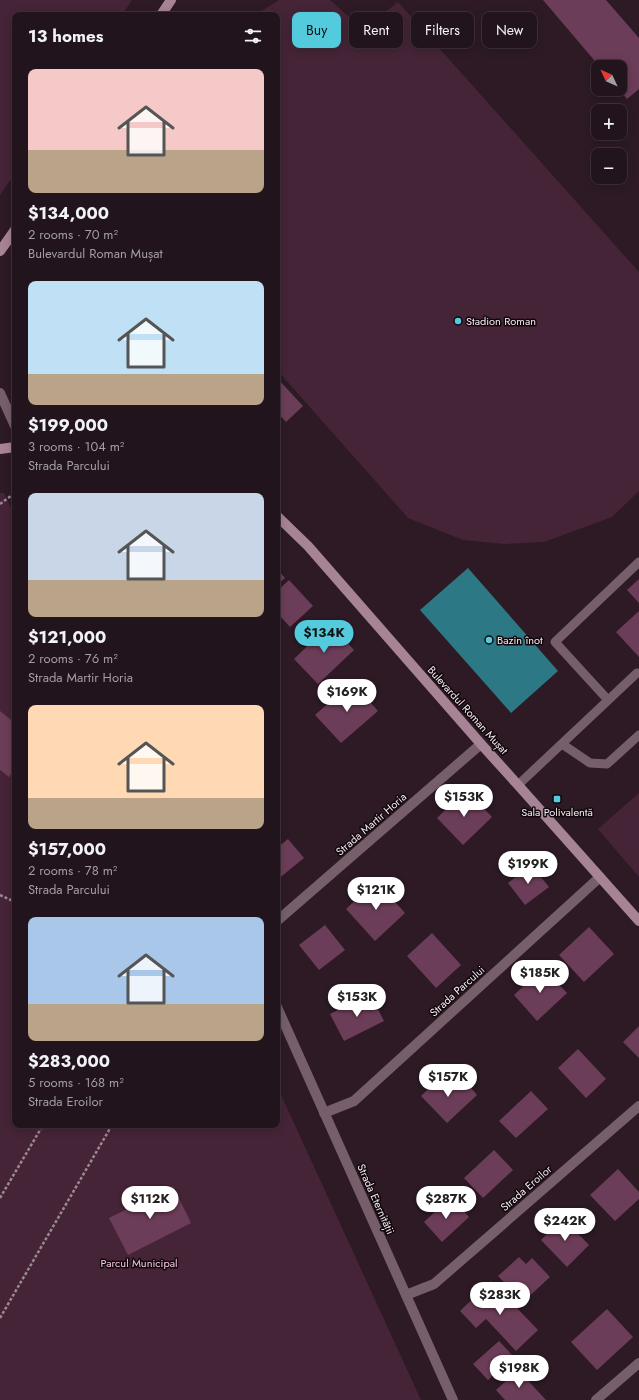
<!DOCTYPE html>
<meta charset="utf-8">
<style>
:root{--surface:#22141c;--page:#2e2129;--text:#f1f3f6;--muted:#a29ea3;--line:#3f333b;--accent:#54cadd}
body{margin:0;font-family:Jost,sans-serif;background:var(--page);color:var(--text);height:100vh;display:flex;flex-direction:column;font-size:15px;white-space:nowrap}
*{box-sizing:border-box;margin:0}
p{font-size:13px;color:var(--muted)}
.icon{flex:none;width:22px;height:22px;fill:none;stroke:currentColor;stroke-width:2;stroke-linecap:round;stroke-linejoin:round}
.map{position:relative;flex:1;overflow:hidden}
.sheet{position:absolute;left:12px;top:12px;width:268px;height:1116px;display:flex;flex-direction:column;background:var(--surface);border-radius:8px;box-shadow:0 2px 10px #0003,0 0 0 1px var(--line)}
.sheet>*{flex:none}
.guide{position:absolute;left:292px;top:12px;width:287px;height:36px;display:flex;gap:8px}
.needle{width:26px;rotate:314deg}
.fabs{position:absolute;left:591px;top:60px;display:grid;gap:8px}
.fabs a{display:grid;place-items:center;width:36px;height:36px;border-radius:8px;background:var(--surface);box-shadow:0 2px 10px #0003,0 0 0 1px var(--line);font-size:20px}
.price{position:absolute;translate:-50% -34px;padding:0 9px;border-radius:14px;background:#fff;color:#222;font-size:13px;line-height:26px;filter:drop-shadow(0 1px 2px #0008)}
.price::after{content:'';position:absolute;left:50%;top:24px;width:12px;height:9px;margin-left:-6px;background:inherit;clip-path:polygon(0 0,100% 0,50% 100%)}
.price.current{background:var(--accent);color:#111}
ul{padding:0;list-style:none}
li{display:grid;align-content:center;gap:8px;height:212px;padding:0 16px}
li span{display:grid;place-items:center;height:124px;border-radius:8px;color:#555}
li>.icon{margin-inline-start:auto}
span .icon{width:72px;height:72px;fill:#fffc;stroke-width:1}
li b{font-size:17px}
h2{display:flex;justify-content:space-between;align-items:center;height:48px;padding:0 16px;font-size:17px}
.tag{padding:0 14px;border-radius:8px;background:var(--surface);box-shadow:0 2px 10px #0003,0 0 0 1px var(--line);font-size:14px;line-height:36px}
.tag.current{background:var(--accent);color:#111}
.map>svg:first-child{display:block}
.green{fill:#452437}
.water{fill:#2c7884}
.building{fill:#6c3d58}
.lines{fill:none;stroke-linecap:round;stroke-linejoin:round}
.path{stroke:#998a92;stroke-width:2.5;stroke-dasharray:3 2;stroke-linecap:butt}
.lane{stroke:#765f6b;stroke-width:9}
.street{stroke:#765f6b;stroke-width:10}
.secondary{stroke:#a78396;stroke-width:10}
.poi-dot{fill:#54cadd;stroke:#10080c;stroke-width:1.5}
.labels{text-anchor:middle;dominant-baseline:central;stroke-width:3;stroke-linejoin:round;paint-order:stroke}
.poi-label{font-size:11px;fill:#f7eaf1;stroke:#10080c;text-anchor:start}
.street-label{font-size:11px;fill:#f7eaf1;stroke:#10080c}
.park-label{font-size:11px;fill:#f7c7e0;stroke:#10080c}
</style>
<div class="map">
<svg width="639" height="1400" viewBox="0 0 639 1400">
<rect width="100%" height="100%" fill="#2d1a25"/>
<!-- green -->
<g class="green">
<path d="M0 0H132L122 15H15V173L0 195Z"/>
<path d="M279 0H330L348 16 376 19 398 2 639 272V491L612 517 544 542 505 544 463 540 408 518 277 370V15H255Z"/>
<path d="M0 493H4L15 516V1125H277V1086L421 1400H0Z"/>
<path d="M639 793V877L598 829Z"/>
</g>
<!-- water -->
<path class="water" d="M468 568 558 671 511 713 420 610Z"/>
<!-- building -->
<g class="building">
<path d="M543 0H606L639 38V89L627 99 619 89 620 67H600Z"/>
<path d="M277 378 303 406 286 422 277 412Z"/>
<path d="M277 569 285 578 277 585Z"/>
<path d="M639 579V603L627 590Z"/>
<path d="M289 580 313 606 290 627 279 615 277 617V591Z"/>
<path d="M639 611V657L616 632Z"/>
<path d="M330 624 354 650 318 684 294 659Z"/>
<path d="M352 682 378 711 341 743 315 715Z"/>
<path d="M0 711 15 723V768L9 777 0 770Z"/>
<path d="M466 790 492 817 463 845 437 818Z"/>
<path d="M288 839 304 858 277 880V848Z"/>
<path d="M531 865 549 887 525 905 508 883Z"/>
<path d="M376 881 405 913 375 941 346 909Z"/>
<path d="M325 925 345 950 319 970 299 945Z"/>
<path d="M589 927 614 954 584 982 559 955Z"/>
<path d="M432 933 461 965 436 988 407 956Z"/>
<path d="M543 968 567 993 537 1021 514 995Z"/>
<path d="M370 994 384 1021 344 1041 330 1014Z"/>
<path d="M639 1026V1058L623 1042Z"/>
<path d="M578 1049 606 1079 586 1098 558 1068Z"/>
<path d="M444 1074 457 1088 465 1081 477 1095 447 1123 421 1096Z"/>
<path d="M531 1091 548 1109 516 1138 499 1121Z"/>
<path d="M494 1150 513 1170 483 1198 464 1178Z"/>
<path d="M618 1169 639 1192V1199L615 1221 590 1195Z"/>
<path d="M173 1186 191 1223 128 1255 109 1218Z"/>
<path d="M451 1197 469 1217 442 1242 424 1222Z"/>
<path d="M563 1218 589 1245 567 1267 541 1240Z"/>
<path d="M519 1257 526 1264 532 1258 550 1277 523 1302 498 1276Z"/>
<path d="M491 1281 538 1330 516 1351 486 1319 476 1328 460 1311Z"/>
<path d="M607 1309 633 1337 597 1370 571 1342Z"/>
<path d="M499 1341 513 1356 488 1380 473 1364Z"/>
<path d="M518 1370 546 1400H505L496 1390Z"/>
</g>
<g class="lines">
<!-- path -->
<g class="path">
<path d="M0 504 15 493"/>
<path d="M0 895 15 902"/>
<path d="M0 1198 43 1125"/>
<path d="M0 1318 112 1125"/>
</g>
<!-- lane -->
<g class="lane">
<path d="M608 700 555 642 639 562"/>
<path d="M562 744 590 763 607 764 639 735"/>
<path d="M518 785 637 673"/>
</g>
<!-- street -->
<g class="street">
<path d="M0 393 15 426"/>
<path d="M277 921 481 744"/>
<path d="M277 1007 453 1400"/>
<path d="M324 1113 354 1101 600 877"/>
<path d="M406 1295 434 1284 639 1106"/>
<path d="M596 1400 639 1363"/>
</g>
<!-- secondary -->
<g class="secondary">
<path d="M161 15 171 0"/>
<path d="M0 251 15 230"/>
<path d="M0 449 15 447"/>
<path d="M277 516 308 546 481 744 518 785 639 921"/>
</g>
</g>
<!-- markers -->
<g class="poi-dot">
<circle cx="458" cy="321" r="4"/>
<circle cx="489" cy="640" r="4"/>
<rect x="553" y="795" width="8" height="8" rx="2"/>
</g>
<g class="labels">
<!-- poi labels -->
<g class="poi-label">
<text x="466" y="321">Stadion Roman</text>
<text x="497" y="640">Bazin înot</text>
<text x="557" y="812" text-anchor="middle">Sala Polivalentă</text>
</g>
<!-- street labels -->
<g class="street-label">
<text transform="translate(468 710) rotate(48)">Bulevardul Roman Mușat</text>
<text transform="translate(371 824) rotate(-41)">Strada Martir Horia</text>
<text transform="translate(457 991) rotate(-42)">Strada Parcului</text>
<text transform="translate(526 1188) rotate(-41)">Strada Eroilor</text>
<text transform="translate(376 1199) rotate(66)">Strada Eternității</text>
</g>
<!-- park labels -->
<g class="park-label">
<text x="139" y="1263">Parcul Municipal</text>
</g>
</g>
</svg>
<div class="fabs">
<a><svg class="needle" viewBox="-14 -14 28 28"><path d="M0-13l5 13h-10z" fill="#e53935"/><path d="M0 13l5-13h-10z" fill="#a29ea3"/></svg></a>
<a>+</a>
<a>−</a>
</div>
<b class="price current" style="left:324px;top:654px">$134K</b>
<b class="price" style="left:347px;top:713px">$169K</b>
<b class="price" style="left:464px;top:818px">$153K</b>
<b class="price" style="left:528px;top:885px">$199K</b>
<b class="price" style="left:376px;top:911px">$121K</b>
<b class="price" style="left:540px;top:994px">$185K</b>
<b class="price" style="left:357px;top:1018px">$153K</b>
<b class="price" style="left:448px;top:1098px">$157K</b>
<b class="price" style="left:150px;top:1220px">$112K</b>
<b class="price" style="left:446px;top:1220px">$287K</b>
<b class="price" style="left:565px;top:1242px">$242K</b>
<b class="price" style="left:500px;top:1316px">$283K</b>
<b class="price" style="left:519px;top:1389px">$198K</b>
<div class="guide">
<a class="tag current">Buy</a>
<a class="tag">Rent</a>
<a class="tag">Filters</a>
<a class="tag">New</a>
</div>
<section class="sheet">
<h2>13 homes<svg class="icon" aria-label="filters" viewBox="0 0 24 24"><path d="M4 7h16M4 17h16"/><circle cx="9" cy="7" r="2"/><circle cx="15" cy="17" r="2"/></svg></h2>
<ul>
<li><span style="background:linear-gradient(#f6c9c9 65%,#b9a48a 0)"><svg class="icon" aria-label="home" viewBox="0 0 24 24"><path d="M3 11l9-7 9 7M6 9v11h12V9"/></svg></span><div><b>$134,000</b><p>2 rooms · 70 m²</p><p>Bulevardul Roman Mușat</p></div></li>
<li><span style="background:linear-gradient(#bfe0f5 75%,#b9a48a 0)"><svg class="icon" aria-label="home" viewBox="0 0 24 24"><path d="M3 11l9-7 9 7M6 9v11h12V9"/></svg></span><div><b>$199,000</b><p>3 rooms · 104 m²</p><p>Strada Parcului</p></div></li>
<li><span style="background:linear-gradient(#c9d6e8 70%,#b9a48a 0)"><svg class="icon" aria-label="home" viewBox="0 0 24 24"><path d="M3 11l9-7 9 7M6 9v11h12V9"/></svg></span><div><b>$121,000</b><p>2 rooms · 76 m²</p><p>Strada Martir Horia</p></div></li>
<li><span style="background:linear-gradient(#ffd9b3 75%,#b9a48a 0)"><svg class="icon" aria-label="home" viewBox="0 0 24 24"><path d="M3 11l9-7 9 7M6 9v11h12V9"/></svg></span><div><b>$157,000</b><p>2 rooms · 78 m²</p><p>Strada Parcului</p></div></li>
<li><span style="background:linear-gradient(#a9c7e8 70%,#b9a48a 0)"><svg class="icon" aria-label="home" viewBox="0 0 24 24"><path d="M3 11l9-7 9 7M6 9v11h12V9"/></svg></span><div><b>$283,000</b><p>5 rooms · 168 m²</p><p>Strada Eroilor</p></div></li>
</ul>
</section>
</div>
